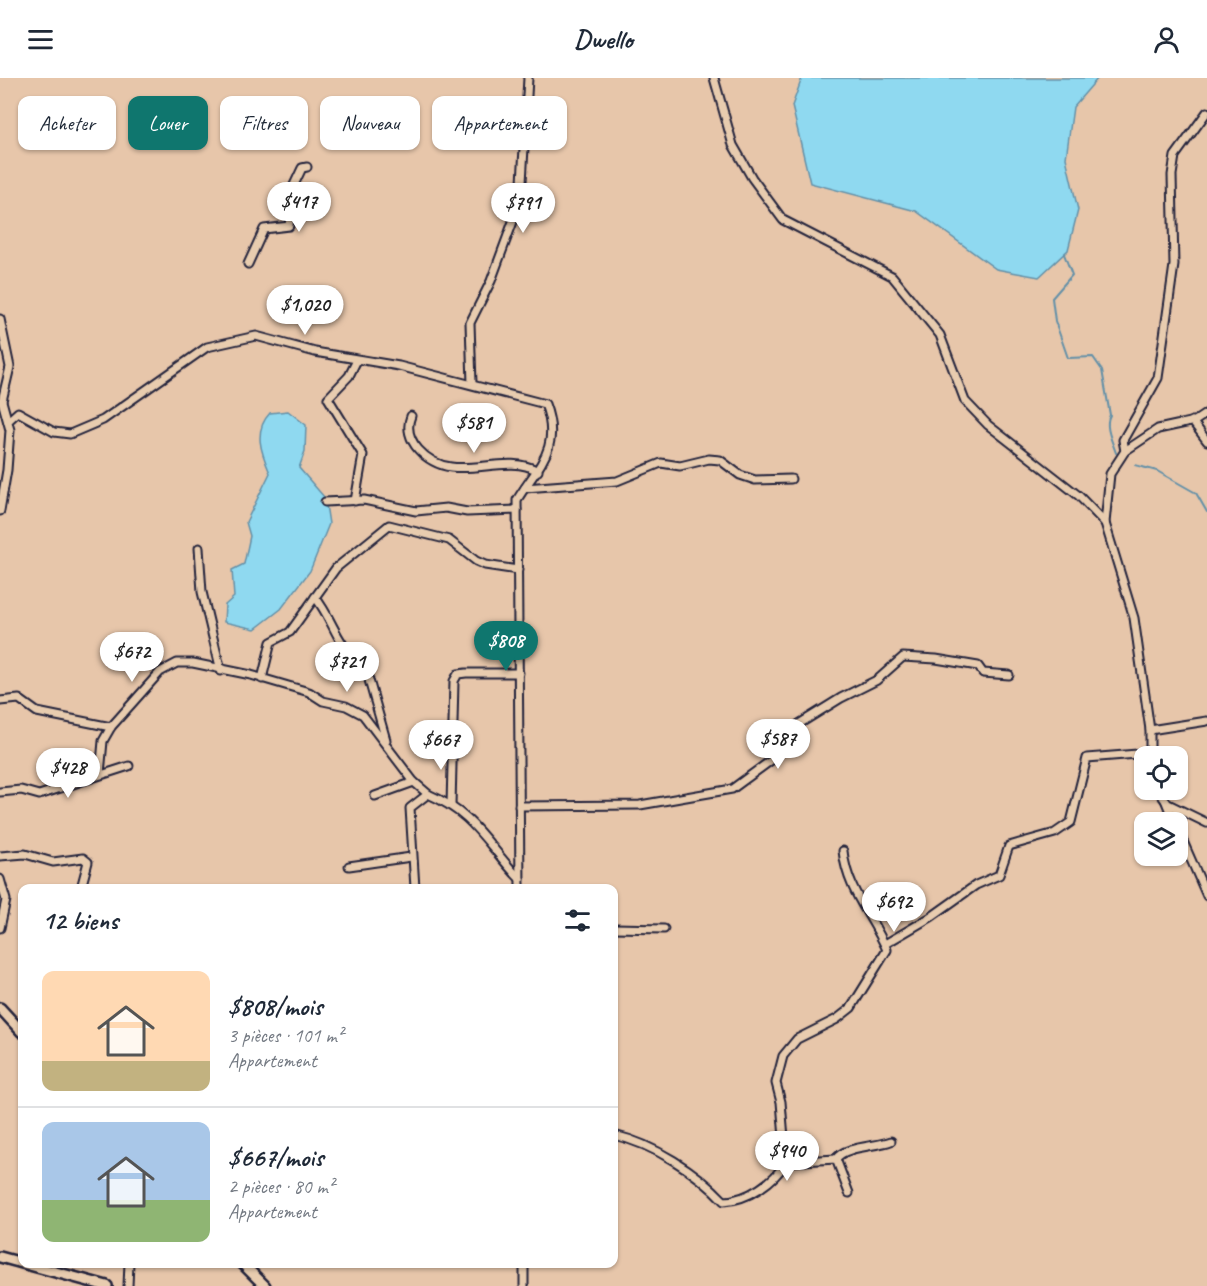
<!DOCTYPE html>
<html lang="fr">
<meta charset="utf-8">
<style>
:root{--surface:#fff;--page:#f6f6f7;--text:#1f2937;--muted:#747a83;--line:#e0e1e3;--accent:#0f766e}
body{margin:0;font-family:Caveat,sans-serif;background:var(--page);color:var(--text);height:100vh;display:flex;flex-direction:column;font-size:22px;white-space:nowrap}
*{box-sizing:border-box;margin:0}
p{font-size:20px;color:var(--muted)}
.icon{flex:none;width:33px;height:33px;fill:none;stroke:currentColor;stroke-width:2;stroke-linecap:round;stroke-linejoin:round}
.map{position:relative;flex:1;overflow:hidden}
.side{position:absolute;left:18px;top:806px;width:600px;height:384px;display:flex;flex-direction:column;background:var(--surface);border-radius:12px;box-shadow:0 2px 4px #0004}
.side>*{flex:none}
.top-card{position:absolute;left:18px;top:18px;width:600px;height:54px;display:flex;gap:12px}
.tools{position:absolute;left:1134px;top:668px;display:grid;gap:12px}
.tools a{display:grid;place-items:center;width:54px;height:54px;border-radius:12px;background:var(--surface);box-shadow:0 2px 4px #0004;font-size:30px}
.price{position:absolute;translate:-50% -51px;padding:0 14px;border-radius:21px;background:#fff;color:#222;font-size:20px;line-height:39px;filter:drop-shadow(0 2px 3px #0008)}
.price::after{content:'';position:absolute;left:50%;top:36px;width:18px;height:14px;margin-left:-9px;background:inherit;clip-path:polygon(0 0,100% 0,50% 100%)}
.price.current{background:var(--accent);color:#fff}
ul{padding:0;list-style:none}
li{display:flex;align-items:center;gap:18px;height:150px;padding:0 24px}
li+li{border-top:2px solid var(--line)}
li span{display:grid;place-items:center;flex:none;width:168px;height:120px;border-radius:12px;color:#555}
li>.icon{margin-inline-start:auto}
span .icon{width:72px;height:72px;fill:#fffc;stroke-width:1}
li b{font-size:26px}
h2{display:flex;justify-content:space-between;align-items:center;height:72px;padding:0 24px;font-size:26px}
.chip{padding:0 21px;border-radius:12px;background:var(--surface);box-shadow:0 2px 4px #0004;font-size:21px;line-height:54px}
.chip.current{background:var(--accent);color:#fff}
header{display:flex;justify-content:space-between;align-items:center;height:78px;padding:0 24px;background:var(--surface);font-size:27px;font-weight:800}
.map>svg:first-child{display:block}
.water{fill:#8fd9f0;stroke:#6390a8;stroke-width:1.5}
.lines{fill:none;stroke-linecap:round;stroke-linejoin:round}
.stream{stroke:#6390a8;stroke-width:2}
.street-casing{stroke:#22223b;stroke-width:11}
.secondary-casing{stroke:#22223b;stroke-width:14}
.street{stroke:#e8ccaf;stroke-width:7}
.secondary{stroke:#e8ccaf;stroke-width:9}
</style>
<header><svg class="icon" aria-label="menu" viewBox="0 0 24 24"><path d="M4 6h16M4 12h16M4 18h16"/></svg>Dwello<svg class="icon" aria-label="person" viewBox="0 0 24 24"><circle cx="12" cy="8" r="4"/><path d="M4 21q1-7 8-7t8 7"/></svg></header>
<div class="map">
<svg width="1207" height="1208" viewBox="0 0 1207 1208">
<rect width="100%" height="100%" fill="#e7c6aa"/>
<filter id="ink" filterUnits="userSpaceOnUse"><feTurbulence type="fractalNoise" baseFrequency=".0167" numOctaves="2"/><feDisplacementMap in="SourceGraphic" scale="12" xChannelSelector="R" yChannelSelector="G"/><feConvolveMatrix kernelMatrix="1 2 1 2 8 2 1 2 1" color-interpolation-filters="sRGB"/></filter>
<g filter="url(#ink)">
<!-- water -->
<g class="water">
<path d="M802 0H1098L1073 29 1066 80 1078 132 1068 172 1039 199 996 191 916 133 810 105 792 28Z"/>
<path d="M288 333 306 347 305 373 299 390 325 420 329 446 310 493 281 531 255 551 224 544 225 527 234 519 232 492 244 486 250 458 246 444 270 395C261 374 253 353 270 335Z"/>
</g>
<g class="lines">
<!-- stream -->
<g class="stream">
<path d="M1064 176 1072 197 1052 220 1055 243 1068 280 1093 279 1102 292 1110 337C1104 348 1112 363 1116 375"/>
<path d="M1135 387 1157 393 1196 415 1207 434"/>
</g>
<defs>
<g id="street">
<path d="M714 0 733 67 752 100 783 142 892 198 940 257 965 323 988 347 1079 418 1105 445"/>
<path d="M248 186 264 151 289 148 293 109 302 90 307 89"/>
<path d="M0 241 10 289 2 323 10 352 7 392 0 433"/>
<path d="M472 306 470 245 491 203 521 122 528 0"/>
<path d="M411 338C401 362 427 386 451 389 480 393 512 378 538 393"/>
<path d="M8 343 18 334 54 354 70 356 103 342 207 269 256 258 315 274 399 288 545 326C562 371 538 387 517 422L520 810"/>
<path d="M1192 343 1207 363"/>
<path d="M1125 373 1158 351 1195 343 1207 335"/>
<path d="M525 410 617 403 661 385 680 388 709 381 720 382 740 397 755 402 791 401"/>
<path d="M355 423 363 377 328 320 349 298 357 282"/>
<path d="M325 424 364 422 416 433 446 430 467 434 517 432"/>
<path d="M199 470 202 514 221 593"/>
<path d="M315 519C332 540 335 561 354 581H363L386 662"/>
<path d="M262 601 271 564 290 554 336 490 389 447 449 462 476 483 485 487 518 492"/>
<path d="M0 623 19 621 37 634 111 649"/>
<path d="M1150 652 1207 643"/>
<path d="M1150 678V652L1134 540 1105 445 1110 396 1125 373 1123 362 1158 300 1174 187 1172 97 1175 78 1207 34"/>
<path d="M100 696 103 663 111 649 160 594 177 585H193L251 597 309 614 323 623 346 628 363 637 414 704 428 716"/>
<path d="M1157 711 1168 726 1207 745"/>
<path d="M0 714 21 712 39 717 129 688"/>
<path d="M375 718 414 704"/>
<path d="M1166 724 1174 744"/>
<path d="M451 728 454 603 458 596 466 595H519"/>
<path d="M519 728 640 727 732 711 777 678 799 646 841 620 877 602 903 579 936 581 978 588 983 595 1009 597"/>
<path d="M1178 752 1207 818"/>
<path d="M0 778 25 776 53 784 83 780 88 784 81 810"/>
<path d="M349 788 411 779"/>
<path d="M0 801 6 822 0 850"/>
<path d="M415 810 410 730 428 716C475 736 487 767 520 801"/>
<path d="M614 850 664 851"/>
<path d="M885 866 931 839 976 807 999 797 1009 768 1055 755 1071 744 1087 680 1150 675"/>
<path d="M614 1057C653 1066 697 1094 724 1123 748 1122 774 1104 786 1084L781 1024 776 1005 783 978 797 961 837 941 851 930 887 872C872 837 847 813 843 773"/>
<path d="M836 1081C844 1068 876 1069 891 1063"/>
<path d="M786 1084 836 1081 849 1115"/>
<path d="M524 1185V1208"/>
<path d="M128 1208 129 1185"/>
</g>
<g id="secondary">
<path d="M0 930 22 954"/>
<path d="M0 1179 107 1208"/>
<path d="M242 1185 265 1208"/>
</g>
</defs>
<!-- street casing -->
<use href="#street" class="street-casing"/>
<!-- secondary casing -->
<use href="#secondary" class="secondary-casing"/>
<!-- street -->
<use href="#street" class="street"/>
<!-- secondary -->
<use href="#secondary" class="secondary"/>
</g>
</g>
</svg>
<div class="tools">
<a><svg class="icon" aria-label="locate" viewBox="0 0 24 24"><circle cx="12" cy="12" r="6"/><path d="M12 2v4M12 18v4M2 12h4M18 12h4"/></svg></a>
<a><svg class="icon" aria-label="layers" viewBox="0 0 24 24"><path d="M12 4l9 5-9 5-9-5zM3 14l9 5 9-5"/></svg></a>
</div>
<b class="price" style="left:299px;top:155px">$417</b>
<b class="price" style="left:523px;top:156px">$791</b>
<b class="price" style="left:305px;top:258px">$1,020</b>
<b class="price" style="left:474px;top:376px">$581</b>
<b class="price current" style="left:506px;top:594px">$808</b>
<b class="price" style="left:132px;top:605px">$672</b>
<b class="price" style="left:347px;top:615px">$721</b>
<b class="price" style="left:778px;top:692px">$587</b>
<b class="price" style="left:441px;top:693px">$667</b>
<b class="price" style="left:68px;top:721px">$428</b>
<b class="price" style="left:894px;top:855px">$692</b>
<b class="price" style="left:787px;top:1104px">$940</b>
<div class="top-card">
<a class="chip">Acheter</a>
<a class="chip current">Louer</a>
<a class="chip">Filtres</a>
<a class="chip">Nouveau</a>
<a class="chip">Appartement</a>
</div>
<section class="side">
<h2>12 biens<svg class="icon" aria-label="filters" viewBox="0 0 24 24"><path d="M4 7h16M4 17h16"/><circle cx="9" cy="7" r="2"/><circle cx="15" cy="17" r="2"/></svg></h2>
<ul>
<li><span style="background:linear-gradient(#ffd9b3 75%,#c2b280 0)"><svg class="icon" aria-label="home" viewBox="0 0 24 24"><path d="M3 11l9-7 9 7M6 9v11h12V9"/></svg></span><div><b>$808/mois</b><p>3 pièces · 101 m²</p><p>Appartement</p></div></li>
<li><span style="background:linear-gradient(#a9c7e8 65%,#8fb573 0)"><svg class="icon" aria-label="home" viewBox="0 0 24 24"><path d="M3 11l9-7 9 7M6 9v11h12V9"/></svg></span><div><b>$667/mois</b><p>2 pièces · 80 m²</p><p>Appartement</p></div></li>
</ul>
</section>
</div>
